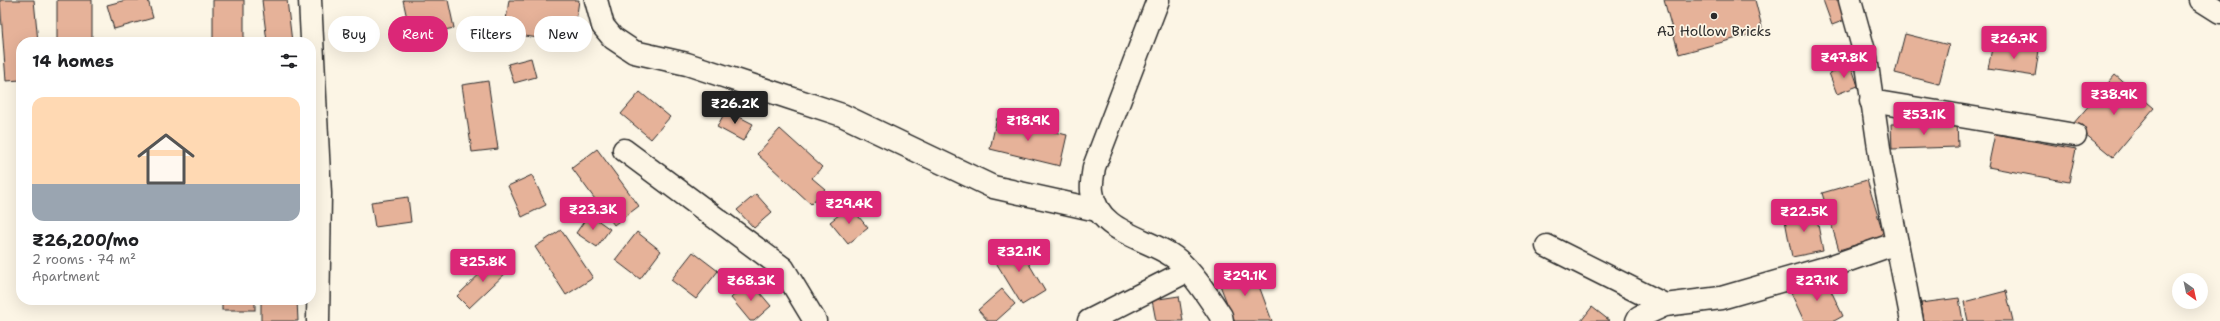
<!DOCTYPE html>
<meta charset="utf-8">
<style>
:root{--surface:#fff;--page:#f6f6f6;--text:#202124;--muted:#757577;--accent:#db2777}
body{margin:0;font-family:"Shantell Sans",sans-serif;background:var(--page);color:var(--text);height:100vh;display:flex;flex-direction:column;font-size:15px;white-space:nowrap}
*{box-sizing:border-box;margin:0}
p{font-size:13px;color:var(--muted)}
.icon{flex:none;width:22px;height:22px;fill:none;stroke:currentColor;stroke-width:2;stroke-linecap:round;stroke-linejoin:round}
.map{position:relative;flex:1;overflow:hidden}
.side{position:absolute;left:16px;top:37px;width:300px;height:268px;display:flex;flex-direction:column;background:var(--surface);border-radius:16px;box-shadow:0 4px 16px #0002}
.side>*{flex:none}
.banner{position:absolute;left:328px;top:16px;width:380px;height:36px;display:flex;gap:8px}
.needle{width:26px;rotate:147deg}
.tools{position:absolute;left:2172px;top:273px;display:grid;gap:8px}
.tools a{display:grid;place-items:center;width:36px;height:36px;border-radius:50%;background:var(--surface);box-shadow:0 4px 16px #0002;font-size:20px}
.price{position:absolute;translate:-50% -34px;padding:0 9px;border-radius:4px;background:var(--accent);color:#fff;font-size:13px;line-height:26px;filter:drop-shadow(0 1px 2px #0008)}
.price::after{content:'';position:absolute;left:50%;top:24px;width:12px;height:9px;margin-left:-6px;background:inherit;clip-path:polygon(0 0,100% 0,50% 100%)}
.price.current{background:#222;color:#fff}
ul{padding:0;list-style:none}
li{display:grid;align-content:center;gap:8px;height:212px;padding:0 16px}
li span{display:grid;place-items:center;height:124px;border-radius:12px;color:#555}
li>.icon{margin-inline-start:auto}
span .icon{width:72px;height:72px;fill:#fffc;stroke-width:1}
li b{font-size:17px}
h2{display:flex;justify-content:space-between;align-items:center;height:48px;padding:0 16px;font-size:17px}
.tag{padding:0 14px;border-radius:18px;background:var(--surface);box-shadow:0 4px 16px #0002;font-size:14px;line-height:36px}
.tag.current{background:var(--accent);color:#fff}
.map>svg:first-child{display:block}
.building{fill:#e6b299;stroke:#2b2b2b}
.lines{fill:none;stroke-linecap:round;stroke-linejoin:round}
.street-casing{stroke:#2b2b2b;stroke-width:25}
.street{stroke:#fcf5e5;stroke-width:22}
.poi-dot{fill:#2b2b2b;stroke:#fcf5e5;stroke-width:1.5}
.labels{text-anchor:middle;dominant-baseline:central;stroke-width:3.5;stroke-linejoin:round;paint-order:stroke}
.poi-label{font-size:14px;fill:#2b2b2b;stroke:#fcf5e5}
</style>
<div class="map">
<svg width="2220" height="321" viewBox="0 0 2220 321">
<rect width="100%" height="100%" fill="#fcf5e5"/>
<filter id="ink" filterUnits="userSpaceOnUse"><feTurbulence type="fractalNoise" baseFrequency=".025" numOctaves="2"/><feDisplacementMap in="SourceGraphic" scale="8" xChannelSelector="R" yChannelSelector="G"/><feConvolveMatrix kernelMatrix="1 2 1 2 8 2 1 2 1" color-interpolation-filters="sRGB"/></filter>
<g filter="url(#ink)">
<!-- building -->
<g class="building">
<path d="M0 0H34L38 42H21V80L6 81Z"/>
<rect x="57" y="0" width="35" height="40"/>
<path d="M126 0H148L153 18 114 29 107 5Z"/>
<rect x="213" y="0" width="31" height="42"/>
<path d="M262 0H287L292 42H267Z"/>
<path d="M403 0H448L454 28 411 37Z"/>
<path d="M509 0H579L573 43 504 33Z"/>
<path d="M1664 0H1755L1763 31 1679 54Z"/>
<path d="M1823 0H1847L1853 17 1832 25Z"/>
<path d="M1905 34 1949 45 1939 84 1895 73Z"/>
<path d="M1993 43 2039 50 2035 76 1988 69Z"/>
<path d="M531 58 536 77 514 83 508 64Z"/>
<path d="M1851 65 1858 86 1837 94 1829 73Z"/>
<path d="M2115 75 2154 108 2113 157 2073 124Z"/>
<path d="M488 81 498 149 472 152 462 85Z"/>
<path d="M640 92 670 117 651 139 621 114Z"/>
<path d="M726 110 753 124 743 141 717 127Z"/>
<path d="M997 118 1067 135 1060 166 990 149Z"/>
<path d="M1957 122 1958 147 1892 149 1891 124Z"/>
<path d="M780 129 822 167 812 178 825 189 811 204 757 154Z"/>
<path d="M1995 134 2076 149 2069 182 1988 167Z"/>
<path d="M597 149 639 206 614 225 572 168Z"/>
<path d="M532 175 546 205 522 217 508 186Z"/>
<path d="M1867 180 1884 236 1839 250 1822 193Z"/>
<path d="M756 194 772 212 754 228 737 210Z"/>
<path d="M408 197 411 222 375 227 371 202Z"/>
<path d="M850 206 868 228 848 244 830 222Z"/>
<path d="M1815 209 1823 251 1792 257 1784 215Z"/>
<path d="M589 214 610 229 597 247 576 233Z"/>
<path d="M561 230 593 278 566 295 535 247Z"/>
<path d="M637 232 661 251 640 279 615 260Z"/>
<path d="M1016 242 1045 291 1022 305 992 256Z"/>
<path d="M693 252 718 271 696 299 671 280Z"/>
<path d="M497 257 509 270 469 308 457 296Z"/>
<path d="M1252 267 1272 321H1234L1218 280Z"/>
<path d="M1824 276 1843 316 1834 321H1804L1791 293Z"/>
<path d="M750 281 771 306 754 321H750L731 298Z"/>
<path d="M1002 289 1015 304 996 321H988L978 310Z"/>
<path d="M2006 291 2013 321H1968L1964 302Z"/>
<path d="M1179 296 1183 321H1156L1152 300Z"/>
<path d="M1959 298 1963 321H1924L1921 303Z"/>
<rect x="222" y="300" width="33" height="10"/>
<path d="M261 300H297L298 321H261Z"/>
<path d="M1592 307 1610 321H1581Z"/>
</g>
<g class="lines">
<defs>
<g id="street">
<path d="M310 0 320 194 318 321"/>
<path d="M596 0 603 26 613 38 634 52 687 64 842 115 993 187 1097 210"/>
<path d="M1158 0 1094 167C1093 175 1091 184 1092 191 1096 231 1144 237 1171 255 1188 265 1210 299 1221 316L1222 321"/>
<path d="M2201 0 2220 12"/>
<path d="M1871 101 2075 135"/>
<path d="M624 150 783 268 815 321"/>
<path d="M1897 243 1912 321"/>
<path d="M1547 246 1665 305"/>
<path d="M1089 321 1187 271"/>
<path d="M1637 321 1639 317 1665 305 1721 298 1832 266 1897 243 1881 162 1866 58 1850 0"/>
</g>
</defs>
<!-- street casing -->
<use href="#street" class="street-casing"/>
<!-- street -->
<use href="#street" class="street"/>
</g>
</g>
<!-- markers -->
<circle class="poi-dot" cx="1714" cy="16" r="4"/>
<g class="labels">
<!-- poi labels -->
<g class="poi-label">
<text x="1714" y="31">AJ Hollow Bricks</text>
</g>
</g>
</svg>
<div class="tools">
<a><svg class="needle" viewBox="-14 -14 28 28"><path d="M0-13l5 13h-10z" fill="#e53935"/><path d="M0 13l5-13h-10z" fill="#757577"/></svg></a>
</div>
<b class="price" style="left:2014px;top:60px">₹26.7K</b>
<b class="price" style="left:1844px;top:79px">₹47.8K</b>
<b class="price" style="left:2114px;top:116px">₹38.9K</b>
<b class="price current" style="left:735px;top:125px">₹26.2K</b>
<b class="price" style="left:1924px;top:136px">₹53.1K</b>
<b class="price" style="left:1028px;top:142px">₹18.9K</b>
<b class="price" style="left:849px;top:225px">₹29.4K</b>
<b class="price" style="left:593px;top:231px">₹23.3K</b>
<b class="price" style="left:1804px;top:233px">₹22.5K</b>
<b class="price" style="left:1019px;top:273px">₹32.1K</b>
<b class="price" style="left:483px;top:283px">₹25.8K</b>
<b class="price" style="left:1245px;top:297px">₹29.1K</b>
<b class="price" style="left:751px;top:302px">₹68.3K</b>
<b class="price" style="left:1817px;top:302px">₹27.1K</b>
<div class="banner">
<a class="tag">Buy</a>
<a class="tag current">Rent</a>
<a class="tag">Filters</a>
<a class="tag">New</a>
</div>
<section class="side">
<h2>14 homes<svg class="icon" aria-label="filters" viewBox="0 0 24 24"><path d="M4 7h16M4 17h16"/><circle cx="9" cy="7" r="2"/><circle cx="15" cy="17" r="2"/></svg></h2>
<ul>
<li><span style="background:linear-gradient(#ffd9b3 70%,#9aa5b1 0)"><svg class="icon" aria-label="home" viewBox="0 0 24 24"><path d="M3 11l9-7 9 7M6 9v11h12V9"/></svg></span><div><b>₹26,200/mo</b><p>2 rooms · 74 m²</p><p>Apartment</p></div></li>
</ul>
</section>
</div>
